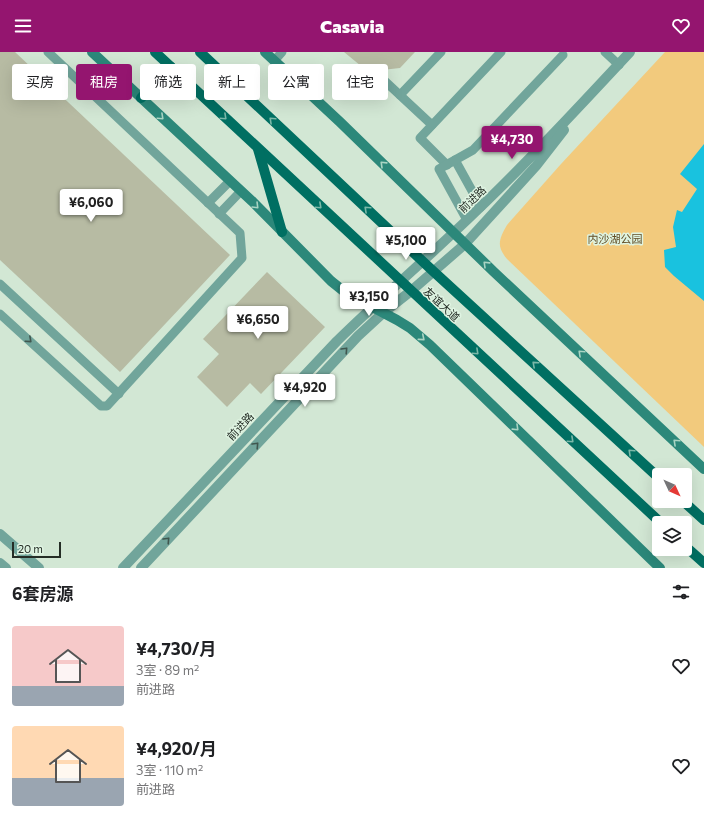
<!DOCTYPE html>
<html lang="zh">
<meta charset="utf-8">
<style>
:root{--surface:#fff;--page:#f6f6f6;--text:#202124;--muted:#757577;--accent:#94156f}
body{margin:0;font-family:Commissioner,"Noto Sans SC",sans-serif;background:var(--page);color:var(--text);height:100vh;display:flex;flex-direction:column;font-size:15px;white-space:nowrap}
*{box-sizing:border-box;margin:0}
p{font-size:13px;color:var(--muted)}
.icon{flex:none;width:22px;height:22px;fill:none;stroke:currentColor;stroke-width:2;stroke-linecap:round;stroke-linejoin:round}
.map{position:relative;height:516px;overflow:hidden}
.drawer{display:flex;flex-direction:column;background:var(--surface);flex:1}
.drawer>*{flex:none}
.banner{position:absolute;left:12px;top:12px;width:400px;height:36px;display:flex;gap:8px}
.needle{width:26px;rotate:134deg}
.controls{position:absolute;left:652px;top:416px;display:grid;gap:8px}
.controls a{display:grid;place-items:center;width:40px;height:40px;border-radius:4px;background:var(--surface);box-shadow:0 4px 16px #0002;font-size:20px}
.scale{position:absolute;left:12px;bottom:10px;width:49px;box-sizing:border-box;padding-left:4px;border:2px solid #252d26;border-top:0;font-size:11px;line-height:14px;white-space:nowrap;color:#252d26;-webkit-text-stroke:3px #dff4e2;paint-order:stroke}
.price{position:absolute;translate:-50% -34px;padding:0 9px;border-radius:4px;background:#fff;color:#222;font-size:13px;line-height:26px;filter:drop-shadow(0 1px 2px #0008)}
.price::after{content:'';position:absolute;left:50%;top:24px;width:12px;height:9px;margin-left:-6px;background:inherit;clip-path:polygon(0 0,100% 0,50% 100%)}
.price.selected{background:var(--accent);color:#fff}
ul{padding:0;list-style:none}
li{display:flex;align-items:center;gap:12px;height:100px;padding:0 12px}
li span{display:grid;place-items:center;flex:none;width:112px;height:80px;border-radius:4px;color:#555}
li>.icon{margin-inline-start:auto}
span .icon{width:48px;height:48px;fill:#fffc;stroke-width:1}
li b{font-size:17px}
h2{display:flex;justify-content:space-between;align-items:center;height:48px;padding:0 12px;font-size:17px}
.tag{padding:0 14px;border-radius:4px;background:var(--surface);box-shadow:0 4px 16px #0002;font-size:14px;line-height:36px}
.tag.selected{background:var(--accent);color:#fff}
header{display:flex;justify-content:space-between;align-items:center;height:52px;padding:0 12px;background:var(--accent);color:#fff;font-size:18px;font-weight:800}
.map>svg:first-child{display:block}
.green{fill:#f2ca7d}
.water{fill:#19c2df}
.building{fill:#b7bba3}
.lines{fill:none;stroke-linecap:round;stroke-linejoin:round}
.service{stroke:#71a59b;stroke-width:9}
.tertiary{stroke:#71a59b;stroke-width:10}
.secondary{stroke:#2c887a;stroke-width:10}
.primary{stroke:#006f62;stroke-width:10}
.oneway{stroke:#a9d4c3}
.oneway2{stroke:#7bb8a8}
.oneway3{stroke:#40574f}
.labels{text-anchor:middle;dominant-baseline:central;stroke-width:3;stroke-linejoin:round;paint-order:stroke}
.street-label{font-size:11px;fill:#252d26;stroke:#dff4e2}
.park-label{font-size:11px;fill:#624d25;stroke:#dff4e2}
</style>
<header><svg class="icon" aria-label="menu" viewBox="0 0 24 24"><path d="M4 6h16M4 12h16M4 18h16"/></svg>Casavia<svg class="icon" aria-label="heart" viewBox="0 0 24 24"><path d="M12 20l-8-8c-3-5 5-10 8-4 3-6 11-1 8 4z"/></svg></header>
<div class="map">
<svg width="704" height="516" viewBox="0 0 704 516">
<rect width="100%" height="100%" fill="#d2e7d4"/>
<!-- green -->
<path class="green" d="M665 0H704V395L507 207C496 194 499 187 507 173L561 112Z"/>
<!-- water -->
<path class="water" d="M704 92V249L674 224 665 215 664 198 676 195 673 175 677 158 682 160 697 137 680 122Z"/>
<!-- building -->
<g class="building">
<path d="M0 0H15L230 203 120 320 0 208Z"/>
<path d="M344 0H415L400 16 382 18 374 12 369 14 367 17 361 14Z"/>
<path d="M267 220 325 275 261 342 250 331 227 355 197 325 219 302 203 287Z"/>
</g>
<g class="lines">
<!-- service -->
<g class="service">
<path d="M605 0 619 13"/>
<path d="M274 9 282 0"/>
<path d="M373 18 432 73"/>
<path d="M400 43 441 0"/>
<path d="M455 108 481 155"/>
<path d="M447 113 420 86 501 0"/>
<path d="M208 151 230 129"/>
<path d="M219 162 241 139"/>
<path d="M467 168 439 117 473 98 563 3"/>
<path d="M0 232 119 342"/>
<path d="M0 262 101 354H107L242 206 240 181 48 0"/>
</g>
<!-- tertiary -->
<g class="tertiary">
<path d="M0 482 39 516"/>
<path d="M0 511 6 516"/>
<path d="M123 516 337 289C380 247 425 208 468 167 524 114 577 57 630 0"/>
<path d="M141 516 358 284 383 261 411 239 465 192 536 114 564 78"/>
</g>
<!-- secondary -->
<g class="secondary">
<path d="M92 0 253 150 331 229 346 241 397 268 410 276 430 293 660 516"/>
<path d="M265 0 340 70 494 220 704 417"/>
</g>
<!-- primary -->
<g class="primary">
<path d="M155 0 661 471"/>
<path d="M200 0 433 219 659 426"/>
<path d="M141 46 171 15"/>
<path d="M258 97 282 180"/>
<path d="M683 449 704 468"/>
<path d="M685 494 704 511"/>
</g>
</g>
<!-- one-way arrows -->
<defs><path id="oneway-chevron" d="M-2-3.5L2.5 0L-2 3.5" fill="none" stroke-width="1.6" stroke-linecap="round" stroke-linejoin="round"/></defs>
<g class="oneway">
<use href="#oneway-chevron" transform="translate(161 65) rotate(43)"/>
<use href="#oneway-chevron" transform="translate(383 112) rotate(-136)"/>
<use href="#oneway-chevron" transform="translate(256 154) rotate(45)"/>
<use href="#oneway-chevron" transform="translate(486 212) rotate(-136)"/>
<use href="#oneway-chevron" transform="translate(422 286) rotate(40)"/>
<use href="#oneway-chevron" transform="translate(581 301) rotate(-137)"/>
<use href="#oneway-chevron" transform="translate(516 376) rotate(44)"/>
<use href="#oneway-chevron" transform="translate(676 390) rotate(-137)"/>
</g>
<g class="oneway2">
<use href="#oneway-chevron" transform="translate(224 65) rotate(43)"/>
<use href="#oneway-chevron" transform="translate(272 68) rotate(-137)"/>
<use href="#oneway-chevron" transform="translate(319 154) rotate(43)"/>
<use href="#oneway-chevron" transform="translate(367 157) rotate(-137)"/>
<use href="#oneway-chevron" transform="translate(476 300) rotate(43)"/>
<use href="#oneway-chevron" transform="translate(535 312) rotate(-138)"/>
<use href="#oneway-chevron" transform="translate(571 388) rotate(43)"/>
<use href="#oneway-chevron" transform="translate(631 400) rotate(-137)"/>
</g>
<g class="oneway3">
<use href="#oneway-chevron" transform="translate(29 288) rotate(42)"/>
<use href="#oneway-chevron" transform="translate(345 298) rotate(-47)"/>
<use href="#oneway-chevron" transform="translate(256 393) rotate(-47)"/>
<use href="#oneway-chevron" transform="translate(167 488) rotate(-47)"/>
</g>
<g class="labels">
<!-- street labels -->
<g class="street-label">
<text transform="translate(472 147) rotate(-44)">前进路</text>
<text transform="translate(442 252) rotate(43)">友谊大道</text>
<text transform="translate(240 374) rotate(-47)">前进路</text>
</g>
<!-- park labels -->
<g class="park-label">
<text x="615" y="186">内沙湖公园</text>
</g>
</g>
</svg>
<div class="controls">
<a><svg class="needle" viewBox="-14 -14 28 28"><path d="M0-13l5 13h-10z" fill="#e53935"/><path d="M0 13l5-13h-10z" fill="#757577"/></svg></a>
<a><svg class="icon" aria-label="layers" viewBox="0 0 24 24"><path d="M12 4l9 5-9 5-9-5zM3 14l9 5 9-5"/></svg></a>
</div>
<div class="scale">20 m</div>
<b class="price selected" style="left:512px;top:108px">¥4,730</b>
<b class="price" style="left:91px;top:171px">¥6,060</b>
<b class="price" style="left:406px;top:209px">¥5,100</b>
<b class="price" style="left:369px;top:265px">¥3,150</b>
<b class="price" style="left:258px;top:288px">¥6,650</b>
<b class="price" style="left:305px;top:356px">¥4,920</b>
<div class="banner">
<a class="tag">买房</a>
<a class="tag selected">租房</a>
<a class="tag">筛选</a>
<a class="tag">新上</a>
<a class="tag">公寓</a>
<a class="tag">住宅</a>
</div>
</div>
<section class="drawer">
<h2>6套房源<svg class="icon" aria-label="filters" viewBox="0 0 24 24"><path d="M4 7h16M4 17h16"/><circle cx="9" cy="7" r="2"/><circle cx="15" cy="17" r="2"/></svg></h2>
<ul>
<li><span style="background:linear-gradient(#f6c9c9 75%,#9aa5b1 0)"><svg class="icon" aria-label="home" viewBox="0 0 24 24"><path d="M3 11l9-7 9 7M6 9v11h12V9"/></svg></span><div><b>¥4,730/月</b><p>3室 · 89 m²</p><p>前进路</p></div><svg class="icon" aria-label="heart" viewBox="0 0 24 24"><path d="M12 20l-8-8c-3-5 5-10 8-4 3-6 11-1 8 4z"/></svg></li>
<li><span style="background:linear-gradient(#ffd9b3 65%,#9aa5b1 0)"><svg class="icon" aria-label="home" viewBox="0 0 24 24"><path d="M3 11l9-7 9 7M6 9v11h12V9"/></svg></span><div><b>¥4,920/月</b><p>3室 · 110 m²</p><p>前进路</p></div><svg class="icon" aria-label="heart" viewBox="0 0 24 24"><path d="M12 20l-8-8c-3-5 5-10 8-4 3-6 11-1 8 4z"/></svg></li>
</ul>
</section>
